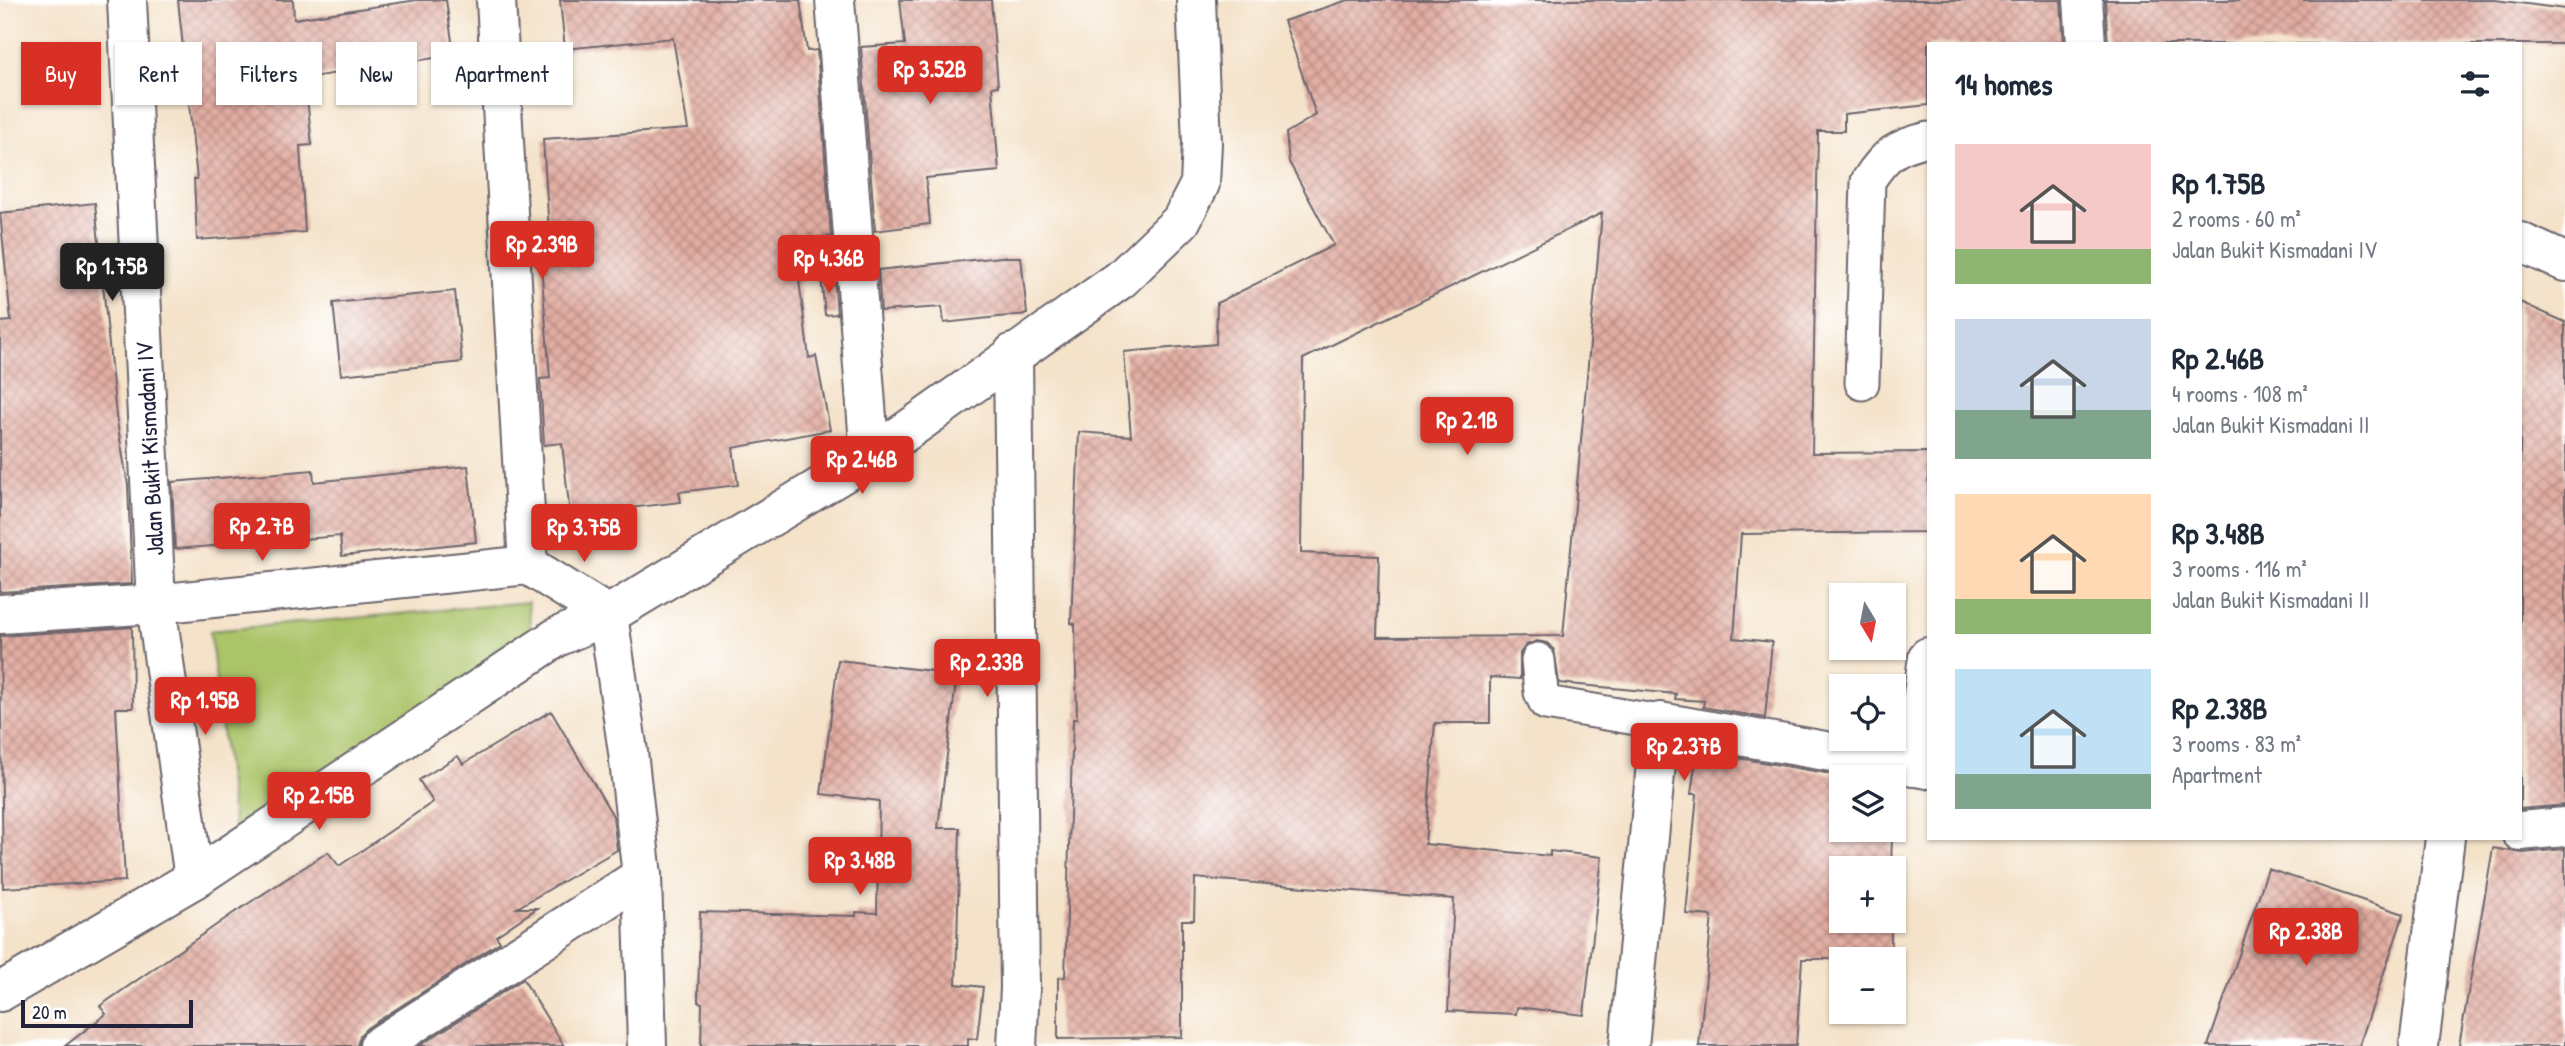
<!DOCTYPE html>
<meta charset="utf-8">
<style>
:root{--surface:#fff;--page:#f6f6f7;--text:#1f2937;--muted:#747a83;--accent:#d93025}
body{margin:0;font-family:"Patrick Hand",sans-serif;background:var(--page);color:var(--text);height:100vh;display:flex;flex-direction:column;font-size:26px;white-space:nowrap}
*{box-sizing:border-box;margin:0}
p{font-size:23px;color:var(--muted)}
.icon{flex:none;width:38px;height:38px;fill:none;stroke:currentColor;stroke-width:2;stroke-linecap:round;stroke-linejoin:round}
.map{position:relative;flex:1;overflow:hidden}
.details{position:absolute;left:1927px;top:42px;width:595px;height:798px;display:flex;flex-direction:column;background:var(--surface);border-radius:0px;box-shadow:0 2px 5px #0004}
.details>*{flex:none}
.top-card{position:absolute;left:21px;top:42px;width:665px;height:63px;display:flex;gap:14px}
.needle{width:46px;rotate:170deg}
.fabs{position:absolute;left:1829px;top:583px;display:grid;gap:14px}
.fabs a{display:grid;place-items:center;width:77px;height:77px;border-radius:0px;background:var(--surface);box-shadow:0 2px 5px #0004;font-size:35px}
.scale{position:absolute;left:21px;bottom:18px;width:172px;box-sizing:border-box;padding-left:7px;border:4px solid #22223b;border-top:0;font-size:19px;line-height:24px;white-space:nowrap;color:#22223b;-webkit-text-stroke:5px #fff;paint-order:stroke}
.price{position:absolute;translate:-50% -60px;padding:0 16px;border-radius:7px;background:var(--accent);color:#fff;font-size:23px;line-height:46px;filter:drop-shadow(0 2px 4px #0008)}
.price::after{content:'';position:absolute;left:50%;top:42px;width:21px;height:16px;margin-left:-10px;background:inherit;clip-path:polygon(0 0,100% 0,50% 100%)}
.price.current{background:#222;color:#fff}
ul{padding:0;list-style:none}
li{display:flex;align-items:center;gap:21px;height:175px;padding:0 28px}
li span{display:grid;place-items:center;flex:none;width:196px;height:140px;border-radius:0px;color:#555}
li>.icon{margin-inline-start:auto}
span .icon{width:84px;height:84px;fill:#fffc;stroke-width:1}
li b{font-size:30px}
h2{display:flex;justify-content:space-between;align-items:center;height:84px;padding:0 28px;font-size:30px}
.tag{padding:0 24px;border-radius:0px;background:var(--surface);box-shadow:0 2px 5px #0004;font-size:24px;line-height:63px}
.tag.current{background:var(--accent);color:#fff}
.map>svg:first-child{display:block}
.park{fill:#acc469;stroke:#677352;stroke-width:2}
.building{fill:url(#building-cross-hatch);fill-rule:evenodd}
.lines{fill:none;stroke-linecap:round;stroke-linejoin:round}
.lane-casing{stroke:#6c656d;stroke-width:37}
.street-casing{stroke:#6c656d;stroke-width:42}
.lane{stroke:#fff;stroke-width:33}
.street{stroke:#fff;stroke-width:38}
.labels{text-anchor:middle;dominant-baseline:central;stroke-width:7;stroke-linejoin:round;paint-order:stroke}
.street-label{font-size:24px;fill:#22223b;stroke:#fff}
</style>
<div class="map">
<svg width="2565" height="1046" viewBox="0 0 2565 1046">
<defs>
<pattern id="building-cross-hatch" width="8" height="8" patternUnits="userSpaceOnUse" patternTransform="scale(1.75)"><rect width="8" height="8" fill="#e2ada2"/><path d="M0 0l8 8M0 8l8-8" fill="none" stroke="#b78c85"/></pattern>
</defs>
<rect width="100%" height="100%" fill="#fff"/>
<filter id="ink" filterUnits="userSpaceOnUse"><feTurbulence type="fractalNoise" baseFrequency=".0143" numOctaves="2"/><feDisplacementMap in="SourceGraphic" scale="14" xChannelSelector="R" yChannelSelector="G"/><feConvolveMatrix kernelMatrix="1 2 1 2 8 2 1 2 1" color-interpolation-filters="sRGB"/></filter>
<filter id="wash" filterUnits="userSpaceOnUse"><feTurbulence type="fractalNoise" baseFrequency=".00686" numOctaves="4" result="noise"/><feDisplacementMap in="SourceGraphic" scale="28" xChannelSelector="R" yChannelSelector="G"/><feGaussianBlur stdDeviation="1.57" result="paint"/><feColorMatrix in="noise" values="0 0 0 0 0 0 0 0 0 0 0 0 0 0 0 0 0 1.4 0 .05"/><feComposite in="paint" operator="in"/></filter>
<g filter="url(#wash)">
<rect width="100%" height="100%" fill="#f4e2c9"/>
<!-- park -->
<path class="park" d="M528 602 532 645 236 844 210 631Z"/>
<g id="blocks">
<!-- building -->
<g class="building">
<path d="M178 0H293L294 19 417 0H446L454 55 305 78 312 145 300 146 305 232 197 240 194 179H197Z"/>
<path d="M560 0H800L807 51 817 50 831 236 794 241 809 358 816 356 830 430 733 448 738 485 679 492 681 502 570 515 562 443 544 445 540 379 550 378 541 264 551 263 543 139 688 129 673 38 565 49Z"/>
<path d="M900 0H991L998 86 992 87 999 171 926 178 930 224 875 231 861 47 905 44Z"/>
<path d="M1348 0H2061L2064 44H1928V105L1844 114V131H1818L1812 453 1928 452V532L1741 534 1734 638 1772 642 1765 718 1703 707 1704 701 1675 699 1676 694 1559 683 1554 649 1547 643 1537 641 1526 645 1520 653V679L1490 677V723H1435L1425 844 1550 856V851L1602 857 1584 1015 1517 1007 1516 1014 1448 1011 1454 899 1195 878 1194 920H1182V1037L1058 1039V978L1065 977 1073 719H1077L1075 624 1071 623 1079 432 1131 436 1124 352 1216 344 1217 303 1334 245 1289 162 1286 133 1316 115 1284 21ZM1602 213 1563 636 1377 637 1379 556 1301 553 1303 359Z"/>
<path d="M2105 0H2495L2565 9V44H2108Z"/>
<path d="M95 203 116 416 128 485 132 584 0 592V322L11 321 0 213Z"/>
<path d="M1001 257H1021L1027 314 944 323 942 307 881 311 878 270Z"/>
<path d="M834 275 837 314 825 315 821 276Z"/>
<path d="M455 291 462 362 341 375 333 303Z"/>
<path d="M2520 302 2565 322V805L2520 809Z"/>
<path d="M468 466 476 542 342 556 340 536 175 549 172 482 313 470 314 482Z"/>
<path d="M132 627 133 708H116L125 881 3 888 0 636Z"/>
<path d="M838 660 957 674 938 828H960L956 984 983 987 977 1039 968 1038V1046H701L702 1003 698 1002 700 912 856 916V912L877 913 879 801 821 794Z"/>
<path d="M551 711 613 816 617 850 517 908H537L496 936 500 942 367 1028 360 1035 357 1046H65L106 1014 100 1006 232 914 328 852 339 866 433 802 419 780 458 756 463 764Z"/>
<path d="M1697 751 1837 775 1834 835H1892L1891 868H1841V920H1891V959H1802L1796 1046H1699L1712 916 1686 914 1697 794H1691Z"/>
<path d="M2493 848 2522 853 2565 849V1046H2459Z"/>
<path d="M2268 869 2404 914 2359 1046H2208Z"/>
<path d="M523 979 564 1046H419Z"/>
</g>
</g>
</g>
<g filter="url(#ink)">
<use href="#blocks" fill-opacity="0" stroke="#6c656d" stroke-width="2"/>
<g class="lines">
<defs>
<g id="lane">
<path d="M1862 383 1868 181C1885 154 1897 146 1928 139"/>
<path d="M1538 660 1541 692 1546 703 1660 722"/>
</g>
<g id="street">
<path d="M127 0 156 604 194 879"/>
<path d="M496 0 528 565"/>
<path d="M835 0 870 457"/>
<path d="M2083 0 2086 44"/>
<path d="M2520 242 2565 262"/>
<path d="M1013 353 1020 988 1017 1046"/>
<path d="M0 614 156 604 528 565 608 615"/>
<path d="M1913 767 1928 657"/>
<path d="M2520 831 2565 827"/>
<path d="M0 992 194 879 557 637 608 615"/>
<path d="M379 1046 642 876"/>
<path d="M647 1046 642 876 628 752 608 615 870 457 1121 279 1181 221 1200 184 1202 143 1196 0"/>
<path d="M1629 1046 1660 722 1928 769"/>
<path d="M2419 1046 2445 838"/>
</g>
</defs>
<!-- lane casing -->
<use href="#lane" class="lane-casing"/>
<!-- street casing -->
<use href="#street" class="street-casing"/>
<!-- lane -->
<use href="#lane" class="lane"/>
<!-- street -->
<use href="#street" class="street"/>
</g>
</g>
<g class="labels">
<!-- street labels -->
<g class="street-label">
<text transform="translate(149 449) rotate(-93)">Jalan Bukit Kismadani IV</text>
</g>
</g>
</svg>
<div class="fabs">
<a><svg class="needle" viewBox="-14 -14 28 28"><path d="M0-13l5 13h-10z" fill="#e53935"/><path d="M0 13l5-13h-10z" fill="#747a83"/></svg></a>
<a><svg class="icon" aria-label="locate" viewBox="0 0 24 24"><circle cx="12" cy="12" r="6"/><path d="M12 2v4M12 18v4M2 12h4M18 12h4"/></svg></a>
<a><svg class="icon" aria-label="layers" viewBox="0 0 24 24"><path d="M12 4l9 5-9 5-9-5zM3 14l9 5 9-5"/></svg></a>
<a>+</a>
<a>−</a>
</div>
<div class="scale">20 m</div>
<b class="price" style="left:930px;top:106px">Rp 3.52B</b>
<b class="price" style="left:542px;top:281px">Rp 2.39B</b>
<b class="price" style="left:829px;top:295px">Rp 4.36B</b>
<b class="price current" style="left:112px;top:303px">Rp 1.75B</b>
<b class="price" style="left:1467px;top:457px">Rp 2.1B</b>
<b class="price" style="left:862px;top:496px">Rp 2.46B</b>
<b class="price" style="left:262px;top:563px">Rp 2.7B</b>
<b class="price" style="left:584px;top:564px">Rp 3.75B</b>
<b class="price" style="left:987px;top:699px">Rp 2.33B</b>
<b class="price" style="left:205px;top:737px">Rp 1.95B</b>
<b class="price" style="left:1684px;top:783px">Rp 2.37B</b>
<b class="price" style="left:319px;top:832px">Rp 2.15B</b>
<b class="price" style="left:860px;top:897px">Rp 3.48B</b>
<b class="price" style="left:2306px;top:968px">Rp 2.38B</b>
<div class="top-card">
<a class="tag current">Buy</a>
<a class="tag">Rent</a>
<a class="tag">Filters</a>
<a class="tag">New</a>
<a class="tag">Apartment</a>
</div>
<section class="details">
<h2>14 homes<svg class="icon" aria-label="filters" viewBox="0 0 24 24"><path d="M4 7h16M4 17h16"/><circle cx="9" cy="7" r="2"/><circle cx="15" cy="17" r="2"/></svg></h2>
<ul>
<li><span style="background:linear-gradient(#f6c9c9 75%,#8fb573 0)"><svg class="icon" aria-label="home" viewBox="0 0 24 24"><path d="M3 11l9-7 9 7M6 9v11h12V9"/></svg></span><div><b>Rp 1.75B</b><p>2 rooms · 60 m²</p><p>Jalan Bukit Kismadani IV</p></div></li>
<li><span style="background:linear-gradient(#c9d6e8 65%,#7fa58c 0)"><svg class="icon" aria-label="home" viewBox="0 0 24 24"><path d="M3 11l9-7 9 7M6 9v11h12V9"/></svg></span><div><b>Rp 2.46B</b><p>4 rooms · 108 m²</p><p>Jalan Bukit Kismadani II</p></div></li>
<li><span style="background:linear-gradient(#ffd9b3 75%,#8fb573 0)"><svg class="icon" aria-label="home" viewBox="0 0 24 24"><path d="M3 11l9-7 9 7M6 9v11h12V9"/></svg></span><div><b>Rp 3.48B</b><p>3 rooms · 116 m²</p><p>Jalan Bukit Kismadani II</p></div></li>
<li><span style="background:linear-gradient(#bfe0f5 75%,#7fa58c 0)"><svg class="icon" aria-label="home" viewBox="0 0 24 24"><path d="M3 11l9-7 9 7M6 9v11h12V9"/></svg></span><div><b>Rp 2.38B</b><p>3 rooms · 83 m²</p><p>Apartment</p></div></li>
</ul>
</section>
</div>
